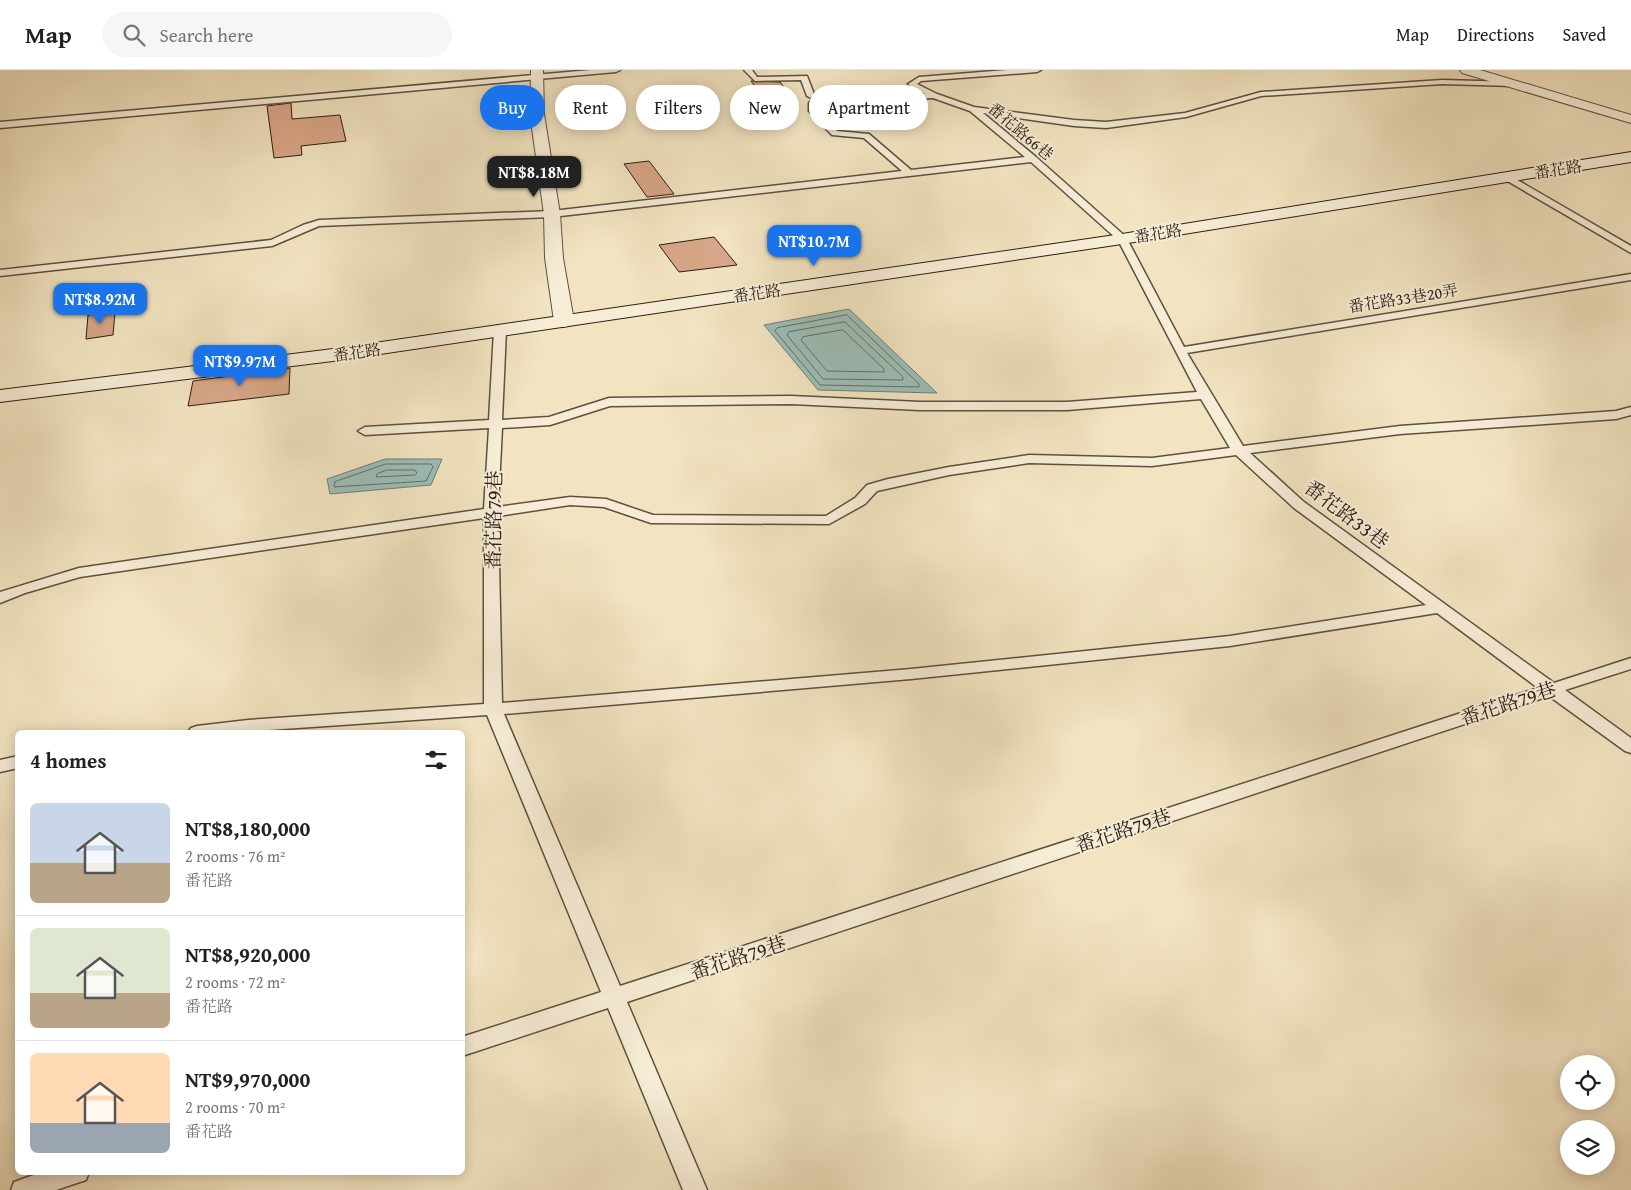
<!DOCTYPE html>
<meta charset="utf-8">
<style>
:root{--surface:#fff;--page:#f6f6f6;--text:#222;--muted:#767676;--line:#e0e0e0;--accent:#1a73e8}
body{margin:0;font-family:"Gentium Book Plus","Noto Serif TC",serif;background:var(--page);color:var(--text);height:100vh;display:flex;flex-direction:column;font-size:19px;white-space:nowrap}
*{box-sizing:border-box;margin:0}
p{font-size:16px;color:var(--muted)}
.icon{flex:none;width:28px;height:28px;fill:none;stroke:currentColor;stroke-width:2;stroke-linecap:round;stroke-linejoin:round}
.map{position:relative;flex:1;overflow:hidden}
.panel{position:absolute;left:15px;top:660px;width:450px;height:445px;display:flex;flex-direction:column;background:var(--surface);border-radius:8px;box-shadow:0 2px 12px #0003}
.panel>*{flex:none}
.hud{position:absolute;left:480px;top:15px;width:475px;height:45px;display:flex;gap:10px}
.controls{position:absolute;left:1560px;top:985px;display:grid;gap:10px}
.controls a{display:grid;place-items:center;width:55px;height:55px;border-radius:50%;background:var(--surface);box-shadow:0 2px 12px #0003;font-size:25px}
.price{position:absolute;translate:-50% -42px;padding:0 11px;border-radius:10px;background:var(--accent);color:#fff;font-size:16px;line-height:32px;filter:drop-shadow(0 1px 2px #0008)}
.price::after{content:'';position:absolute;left:50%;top:30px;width:15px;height:11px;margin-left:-8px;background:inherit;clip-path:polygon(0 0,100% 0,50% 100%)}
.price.selected{background:#222;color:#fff}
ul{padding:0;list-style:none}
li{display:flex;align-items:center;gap:15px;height:125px;padding:0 15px}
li+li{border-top:1px solid var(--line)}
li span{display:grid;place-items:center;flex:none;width:140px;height:100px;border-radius:8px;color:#555}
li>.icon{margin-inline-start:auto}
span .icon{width:60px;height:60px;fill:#fffc;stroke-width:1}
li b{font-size:21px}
h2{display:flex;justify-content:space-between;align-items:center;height:60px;padding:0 15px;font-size:21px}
.tag{padding:0 18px;border-radius:22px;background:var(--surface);box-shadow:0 2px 12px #0003;font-size:18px;line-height:45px}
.tag.selected{background:var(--accent);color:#fff}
header{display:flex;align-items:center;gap:30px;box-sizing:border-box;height:70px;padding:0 25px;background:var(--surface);border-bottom:1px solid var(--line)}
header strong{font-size:24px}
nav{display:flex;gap:28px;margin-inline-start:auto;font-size:18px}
.search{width:350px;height:45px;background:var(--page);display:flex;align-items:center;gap:12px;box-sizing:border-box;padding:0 18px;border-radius:28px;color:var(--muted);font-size:19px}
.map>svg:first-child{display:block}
.water{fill:#9cbeb7;stroke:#6f7e76}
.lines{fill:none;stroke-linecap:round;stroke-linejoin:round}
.shore{stroke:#646e66;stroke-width:1}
.building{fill:#d8a688;stroke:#2c1e14}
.service-casing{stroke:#5e503f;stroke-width:3}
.minor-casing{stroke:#5e503f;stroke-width:2}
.tertiary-casing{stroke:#5e503f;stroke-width:2}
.secondary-casing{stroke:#2c1e14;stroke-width:2}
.service{fill:#f7edd7;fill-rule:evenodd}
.minor{fill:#f7edd7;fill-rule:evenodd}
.tertiary{fill:#f7edd7;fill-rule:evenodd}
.secondary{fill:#f7edd7;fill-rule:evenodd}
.labels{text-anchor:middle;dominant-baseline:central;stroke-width:4;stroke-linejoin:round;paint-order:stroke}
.far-street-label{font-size:16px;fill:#2c1e14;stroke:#f7edd7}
.street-label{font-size:20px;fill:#2c1e14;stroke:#f7edd7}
</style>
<header>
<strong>Map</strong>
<div class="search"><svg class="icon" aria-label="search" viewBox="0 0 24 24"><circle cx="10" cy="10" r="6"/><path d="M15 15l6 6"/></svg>Search here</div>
<nav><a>Map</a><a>Directions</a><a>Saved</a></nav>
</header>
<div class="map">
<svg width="1631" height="1120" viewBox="0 0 1631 1120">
<rect width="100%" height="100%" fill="#f2e4c1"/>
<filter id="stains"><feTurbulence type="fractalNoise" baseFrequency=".004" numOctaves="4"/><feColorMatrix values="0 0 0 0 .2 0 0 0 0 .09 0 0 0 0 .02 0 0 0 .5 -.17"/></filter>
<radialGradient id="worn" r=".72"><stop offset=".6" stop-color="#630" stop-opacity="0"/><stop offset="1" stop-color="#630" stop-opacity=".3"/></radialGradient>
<!-- water -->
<g class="water">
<path d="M849 239 937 323 818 320 764 255Z"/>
<path d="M385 389H442L431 415 330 424 327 409Z"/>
</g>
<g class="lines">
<!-- shore -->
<g class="shore">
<path d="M847 245 919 314V317L820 315 775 261 777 258Z"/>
<path d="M845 252 903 307V310L823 309 787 265 789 262Z"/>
<path d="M843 260 884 299V302L827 301 801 270 803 267Z"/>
<path d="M386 394H431L433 397 426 411 334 417 335 412Z"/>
<path d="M387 400H415L417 403 415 405 376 407 377 404Z"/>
</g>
</g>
<!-- building -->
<g class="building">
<path d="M751 11 780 12 799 36 771 38Z"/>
<path d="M291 33 292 49 340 45 346 71 301 76 302 85 274 88 267 36Z"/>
<path d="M649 91 674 124 647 127 624 94Z"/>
<path d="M714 167 737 195 679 202 659 175Z"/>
<path d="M115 242 113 265 86 269 88 245Z"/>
<path d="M290 298 289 324 188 336 193 311Z"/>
</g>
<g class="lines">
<defs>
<g id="service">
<path d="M591 0H620L616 2 0 58V52Z"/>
<path d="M744 0H752L757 7 807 6 814 24 834 28 925 24 908 14 919 7 1007 0H1041L1037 2 921 11 917 14 937 24 974 37 1074 50 1106 52 1185 43 1261 22 1442 10 1517 12 1518 14 1514 16 1442 14 1261 26 1186 47 1106 58 1074 56 983 43 1036 87 1126 167 1184 277 1631 204V210L1187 283 1243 376 1400 356 1616 341 1631 337V345L1616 349 1400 364 1250 383 1304 432 1554 613 1631 588V599L1565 620 1631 668V683L1625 681 1549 626 627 932 707 1120H683L608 938 462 986V967L601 922 487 645 241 662H188L191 658 197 656 248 650 484 634V448L80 507 25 523 0 533V522L79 498 484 439 489 358 365 365 358 361 365 357 489 350 494 260 500 257 506 260 502 350 549 347 609 328 791 326 920 332H1067L1197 322 1118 170 1031 92 552 147 319 156 272 176 0 206V200L271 170 303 155 319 150 552 141 902 101 864 68 832 65 809 41V33L813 29 807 26 801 10 755 11ZM933 28 970 41 1025 87 911 100 869 64 837 61 817 40V34L821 31 834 32ZM1201 329 1230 378 1152 388 1029 385 949 397 888 409 867 415 855 428 826 446 653 445 606 429 570 427 498 437 502 358 550 355 610 336 791 334 920 340H1067ZM1236 385 1294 438 1426 535 1230 566 911 599 502 633 498 446 570 435 604 437 651 453 829 454 865 434 877 421 949 405 1029 393 1152 396ZM1437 543 1538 618 620 916 504 644 911 609 1230 576Z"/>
<path d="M1507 104 1631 176V183L1504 109 1502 107Z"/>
<path d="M18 686V698L0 702V690Z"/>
<path d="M42 1102H89L86 1110 56 1120H11L14 1112Z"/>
</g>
<path id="minor" d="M531 0H543L544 44 560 144 563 188 574 251 571 255 564 257 557 255 554 251 545 188 544 144 530 44Z"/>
<path id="tertiary" d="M1460 0H1480L1631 45V53L1462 3Z"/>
<path id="secondary" d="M1631 82V92L1122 174 333 291 0 332V320L333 279 1122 164Z"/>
</defs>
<!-- service casing -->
<use href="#service" class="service-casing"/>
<!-- minor casing -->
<use href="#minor" class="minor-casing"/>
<!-- tertiary casing -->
<use href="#tertiary" class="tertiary-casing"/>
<!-- secondary casing -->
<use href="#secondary" class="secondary-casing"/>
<!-- service -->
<use href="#service" class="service"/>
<!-- minor -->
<use href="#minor" class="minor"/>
<!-- tertiary -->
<use href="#tertiary" class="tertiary"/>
<!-- secondary -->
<use href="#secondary" class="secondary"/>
</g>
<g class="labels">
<!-- far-street labels -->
<g class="far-street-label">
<text transform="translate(1021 61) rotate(40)">番花路66巷</text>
<text transform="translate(1558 99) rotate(-9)">番花路</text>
<text transform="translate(1158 163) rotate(-9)">番花路</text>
<text transform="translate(757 223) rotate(-8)">番花路</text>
<text transform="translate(1403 228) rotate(-9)">番花路33巷20弄</text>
<text transform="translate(357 282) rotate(-8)">番花路</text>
</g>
<!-- street labels -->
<g class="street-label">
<text transform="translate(1347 444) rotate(37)">番花路33巷</text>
<text transform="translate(493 450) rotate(-89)">番花路79巷</text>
<text transform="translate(1508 633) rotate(-18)">番花路79巷</text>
<text transform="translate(1123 760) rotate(-18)">番花路79巷</text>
<text transform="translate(738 887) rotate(-18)">番花路79巷</text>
</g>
</g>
<rect width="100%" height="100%" filter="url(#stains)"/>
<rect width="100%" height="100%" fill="url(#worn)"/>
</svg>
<div class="controls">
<a><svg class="icon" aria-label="locate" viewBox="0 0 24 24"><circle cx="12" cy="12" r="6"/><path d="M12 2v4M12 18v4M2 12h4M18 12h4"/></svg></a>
<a><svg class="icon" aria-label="layers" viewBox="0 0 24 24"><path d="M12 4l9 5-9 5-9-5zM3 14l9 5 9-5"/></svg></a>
</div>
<b class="price selected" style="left:534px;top:128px">NT$8.18M</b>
<b class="price" style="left:814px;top:197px">NT$10.7M</b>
<b class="price" style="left:100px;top:255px">NT$8.92M</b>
<b class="price" style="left:240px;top:317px">NT$9.97M</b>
<div class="hud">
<a class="tag selected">Buy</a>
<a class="tag">Rent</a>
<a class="tag">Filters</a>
<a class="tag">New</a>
<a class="tag">Apartment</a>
</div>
<section class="panel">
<h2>4 homes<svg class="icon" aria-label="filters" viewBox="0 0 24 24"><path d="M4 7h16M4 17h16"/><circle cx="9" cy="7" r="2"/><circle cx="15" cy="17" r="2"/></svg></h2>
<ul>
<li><span style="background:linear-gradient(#c9d6e8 60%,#b9a48a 0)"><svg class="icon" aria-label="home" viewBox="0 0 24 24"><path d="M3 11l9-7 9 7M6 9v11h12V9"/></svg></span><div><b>NT$8,180,000</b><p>2 rooms · 76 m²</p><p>番花路</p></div></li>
<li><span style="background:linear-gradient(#dfe7d0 65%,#b9a48a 0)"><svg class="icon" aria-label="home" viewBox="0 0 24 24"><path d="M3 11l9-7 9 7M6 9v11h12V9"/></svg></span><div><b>NT$8,920,000</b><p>2 rooms · 72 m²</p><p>番花路</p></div></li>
<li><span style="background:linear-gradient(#ffd9b3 70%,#9aa5b1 0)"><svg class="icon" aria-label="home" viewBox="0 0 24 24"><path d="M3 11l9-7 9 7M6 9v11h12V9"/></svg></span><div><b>NT$9,970,000</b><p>2 rooms · 70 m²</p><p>番花路</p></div></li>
</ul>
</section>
</div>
